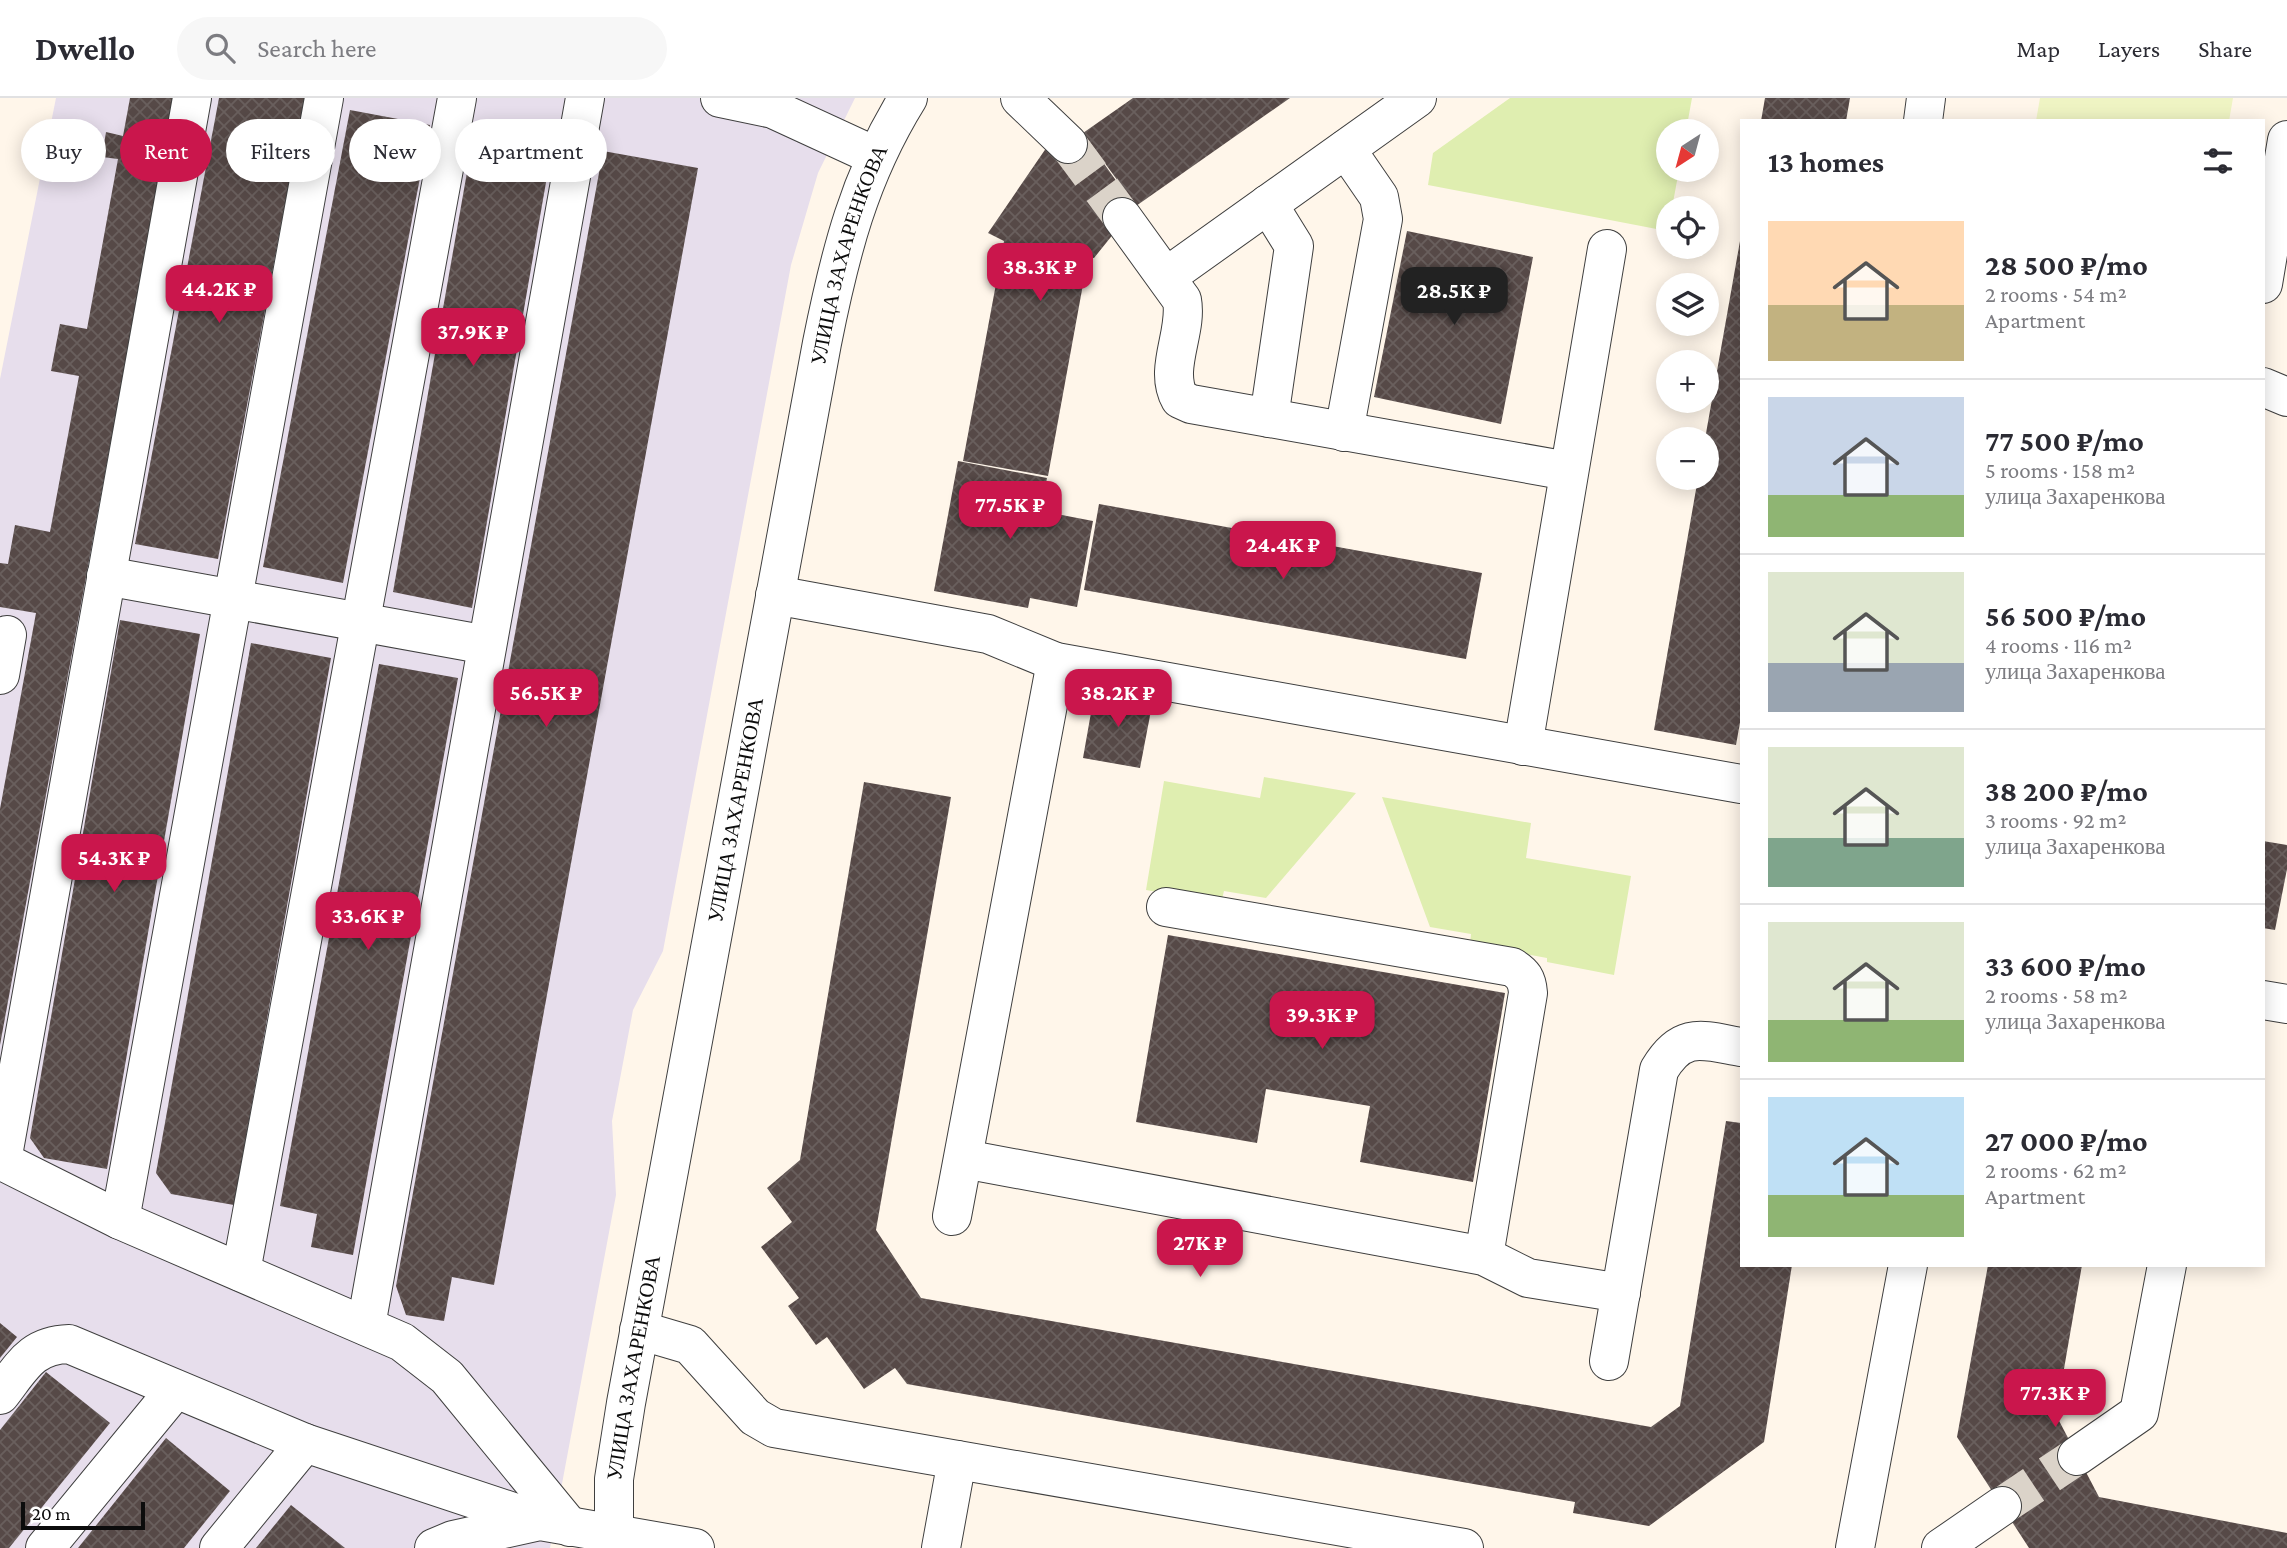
<!DOCTYPE html>
<meta charset="utf-8">
<style>
:root{--surface:#fff;--page:#f7f7f7;--text:#2b2b33;--muted:#7c7c81;--line:#e1e1e2;--accent:#ca164c}
body{margin:0;font-family:"Crimson Pro",serif;background:var(--page);color:var(--text);height:100vh;display:flex;flex-direction:column;font-size:26px;white-space:nowrap}
*{box-sizing:border-box;margin:0}
p{font-size:23px;color:var(--muted)}
.icon{flex:none;width:38px;height:38px;fill:none;stroke:currentColor;stroke-width:2;stroke-linecap:round;stroke-linejoin:round}
.map{position:relative;flex:1;overflow:hidden}
.drawer{position:absolute;left:1740px;top:21px;width:525px;height:1148px;display:flex;flex-direction:column;background:var(--surface);border-radius:0px;box-shadow:0 4px 18px #0003}
.drawer>*{flex:none}
.top-card{position:absolute;left:21px;top:21px;width:665px;height:63px;display:flex;gap:14px}
.needle{width:46px;rotate:216deg}
.tools{position:absolute;left:1656px;top:21px;display:grid;gap:14px}
.tools a{display:grid;place-items:center;width:63px;height:63px;border-radius:50%;background:var(--surface);box-shadow:0 4px 18px #0003;font-size:35px}
.scale{position:absolute;left:21px;bottom:18px;width:124px;box-sizing:border-box;padding-left:7px;border:4px solid #0c0c0c;border-top:0;font-size:19px;line-height:24px;white-space:nowrap;color:#0c0c0c;-webkit-text-stroke:5px #fff;paint-order:stroke}
.price{position:absolute;translate:-50% -60px;padding:0 16px;border-radius:14px;background:var(--accent);color:#fff;font-size:23px;line-height:46px;filter:drop-shadow(0 2px 4px #0008)}
.price::after{content:'';position:absolute;left:50%;top:42px;width:21px;height:16px;margin-left:-10px;background:inherit;clip-path:polygon(0 0,100% 0,50% 100%)}
.price.active{background:#222;color:#fff}
ul{padding:0;list-style:none}
li{display:flex;align-items:center;gap:21px;height:175px;padding:0 28px}
li+li{border-top:2px solid var(--line)}
li span{display:grid;place-items:center;flex:none;width:196px;height:140px;border-radius:0px;color:#555}
li>.icon{margin-inline-start:auto}
span .icon{width:84px;height:84px;fill:#fffc;stroke-width:1}
li b{font-size:30px}
h2{display:flex;justify-content:space-between;align-items:center;height:84px;padding:0 28px;font-size:30px}
.pill{padding:0 24px;border-radius:32px;background:var(--surface);box-shadow:0 4px 18px #0003;font-size:24px;line-height:63px}
.pill.active{background:var(--accent);color:#fff}
header{display:flex;align-items:center;gap:42px;box-sizing:border-box;height:98px;padding:0 35px;background:var(--surface);border-bottom:2px solid var(--line)}
header strong{font-size:33px}
nav{display:flex;gap:38px;margin-inline-start:auto;font-size:24px}
.search{width:490px;height:63px;background:var(--page);display:flex;align-items:center;gap:18px;box-sizing:border-box;padding:0 24px;border-radius:38px;color:var(--muted);font-size:26px}
.map>svg:first-child{display:block}
.industrial{fill:#e7deec}
.grass{fill:#dfeeb0}
.pitch{fill:#eff4c3}
.building{fill:url(#building-cross-hatch)}
.lines{fill:none;stroke-linecap:round;stroke-linejoin:round}
.minor-tunnel{stroke:#dbd3c9;stroke-width:38;stroke-dasharray:38 19;stroke-linecap:butt}
.minor-casing{stroke:#3f3f3f;stroke-width:40}
.minor{stroke:#fff;stroke-width:38}
.labels{text-anchor:middle;dominant-baseline:central;stroke-width:7;stroke-linejoin:round;paint-order:stroke}
.street-label{font-size:21px;fill:#0c0c0c;stroke:#fff}
</style>
<header>
<strong>Dwello</strong>
<div class="search"><svg class="icon" aria-label="search" viewBox="0 0 24 24"><circle cx="10" cy="10" r="6"/><path d="M15 15l6 6"/></svg>Search here</div>
<nav><a>Map</a><a>Layers</a><a>Share</a></nav>
</header>
<div class="map">
<svg width="2287" height="1450" viewBox="0 0 2287 1450">
<defs>
<pattern id="building-cross-hatch" width="8" height="8" patternUnits="userSpaceOnUse" patternTransform="scale(1.75)"><rect width="8" height="8" fill="#564947"/><path d="M0 0l8 8M0 8l8-8" fill="none" stroke="#695f5d"/></pattern>
</defs>
<rect width="100%" height="100%" fill="#fff6ea"/>
<!-- industrial -->
<path class="industrial" d="M56 0H855L818 75 791 167 663 853 633 912 612 1023 616 1097 550 1450H0V281Z"/>
<!-- grass -->
<g class="grass">
<path d="M1510 0H1692L1686 33H1668V72H1679L1672 110H1668L1667 133 1428 87 1433 55Z"/>
<path d="M1264 679 1356 695 1266 800 1224 793 1221 805 1146 792 1164 683 1260 700Z"/>
<path d="M1382 699 1531 725 1526 760 1631 778 1614 877 1547 864V860L1470 846 1471 836 1430 829Z"/>
</g>
<!-- pitch -->
<path class="pitch" d="M2040 0H2233L2229 23H2036Z"/>
<!-- building -->
<g class="building">
<path d="M130 0H174L0 947V711L36 515 0 509V465L8 466 15 427 50 434 79 278 51 273 60 226 87 231 118 61 102 59 106 34 123 38Z"/>
<path d="M219 0H305L218 461 135 446Z"/>
<path d="M1133 0H1290L1136 108 1083 35Z"/>
<path d="M1765 0H1850L1846 23H1761Z"/>
<path d="M350 12 430 27 343 485 263 469Z"/>
<path d="M475 29 553 44 472 510 393 494Z"/>
<path d="M1082 35 1135 109 1094 160 1088 159 1048 378 963 363 1004 143 988 135 1051 43Z"/>
<path d="M603 53 698 70 494 1187 452 1179 444 1223 406 1217 396 1188Z"/>
<path d="M1407 133 1533 159 1501 326 1374 299Z"/>
<path d="M1740 143 1741 619 1736 647 1654 632 1698 380H1706L1705 341Z"/>
<path d="M958 363 1047 380 1041 413 1093 423 1077 509 1030 500 1028 510 934 493Z"/>
<path d="M1099 406 1482 475 1466 561 1084 492Z"/>
<path d="M120 522 200 536 107 1071 44 1060 30 1040Z"/>
<path d="M251 545 331 560 234 1107 171 1096 156 1075Z"/>
<path d="M379 566 458 580 353 1157 311 1149 317 1116 280 1108Z"/>
<path d="M1095 592 1153 602 1140 670 1083 660Z"/>
<path d="M864 684 951 699 876 1132 921 1200 1651 1329 1680 1308 1726 1023 1741 1025V1167H1792L1764 1344 1649 1428 1573 1415 1575 1404 907 1286 895 1270 864 1291 827 1239 816 1247 788 1208 799 1200 761 1149 792 1124 767 1090 800 1062Z"/>
<path d="M2263 743 2287 747V771L2275 832 2263 830Z"/>
<path d="M1168 837 1505 895 1473 1084 1360 1064 1370 1008 1266 991 1257 1045 1136 1024Z"/>
<path d="M1988 1167H2082L2056 1317 2099 1399 2287 1435V1450H2029L1957 1339Z"/>
<path d="M0 1225 17 1239 0 1260Z"/>
<path d="M46 1274 110 1325 9 1450H0V1332Z"/>
<path d="M166 1340 230 1393 184 1450H78Z"/>
<path d="M291 1407 345 1450H256Z"/>
</g>
<g class="lines">
<!-- minor-tunnel -->
<g class="minor-tunnel">
<path d="M1068 46 1122 119"/>
<path d="M2002 1408 2077 1358"/>
</g>
<defs>
<g id="minor">
<path d="M720 0 773 11 875 58"/>
<path d="M1020 0 1068 46"/>
<path d="M1923 23 1926 0"/>
<path d="M1268 106 1294 148 1269 320"/>
<path d="M1122 119 1182 202C1188 234 1163 271 1180 301L1191 306 1568 373"/>
<path d="M1166 179 1417 0"/>
<path d="M2263 186 2287 42"/>
<path d="M2263 289 2287 299"/>
<path d="M1344 334 1383 121 1379 99 1346 51"/>
<path d="M106 478 487 547"/>
<path d="M775 497 988 536 1056 564 1741 686"/>
<path d="M0 577 7 537"/>
<path d="M1523 648 1607 151"/>
<path d="M1166 809 1512 869C1523 876 1527 881 1528 895L1484 1158"/>
<path d="M2263 902 2287 906"/>
<path d="M964 1061 1484 1158 1528 1180 1621 1195"/>
<path d="M0 1062 120 1122 402 1244 447 1279 570 1429"/>
<path d="M2 1063 192 0"/>
<path d="M952 1118 1056 564"/>
<path d="M120 1122 324 0"/>
<path d="M241 1174 457 0"/>
<path d="M366 1228 585 0"/>
<path d="M639 1232 690 1247 755 1319 774 1330 1464 1450"/>
<path d="M1609 1263 1659 972C1682 933 1702 942 1741 949"/>
<path d="M0 1297C22 1269 31 1247 69 1246L305 1345 540 1423"/>
<path d="M2077 1358 2139 1315 2167 1167"/>
<path d="M45 1450 175 1292"/>
<path d="M219 1450 305 1345"/>
<path d="M434 1450 453 1442 540 1423 695 1450"/>
<path id="s1" d="M614 1450V1381L626 1305 822 245C840 155 859 79 908 0"/>
<path d="M941 1450 957 1362"/>
<path d="M1855 1450 1908 1167"/>
<path d="M1941 1450 2002 1408"/>
</g>
</defs>
<!-- minor casing -->
<use href="#minor" class="minor-casing"/>
<!-- minor -->
<use href="#minor" class="minor"/>
</g>
<g class="labels">
<!-- street labels -->
<g class="street-label">
<text stroke="none"><textPath href="#s1" startOffset="1316">УЛИЦА ЗАХАРЕНКОВА</textPath></text>
<text stroke="none"><textPath href="#s1" startOffset="749">УЛИЦА ЗАХАРЕНКОВА</textPath></text>
<text stroke="none"><textPath href="#s1" startOffset="182">УЛИЦА ЗАХАРЕНКОВА</textPath></text>
</g>
</g>
</svg>
<div class="tools">
<a><svg class="needle" viewBox="-14 -14 28 28"><path d="M0-13l5 13h-10z" fill="#e53935"/><path d="M0 13l5-13h-10z" fill="#7c7c81"/></svg></a>
<a><svg class="icon" aria-label="locate" viewBox="0 0 24 24"><circle cx="12" cy="12" r="6"/><path d="M12 2v4M12 18v4M2 12h4M18 12h4"/></svg></a>
<a><svg class="icon" aria-label="layers" viewBox="0 0 24 24"><path d="M12 4l9 5-9 5-9-5zM3 14l9 5 9-5"/></svg></a>
<a>+</a>
<a>−</a>
</div>
<div class="scale">20 m</div>
<b class="price" style="left:1040px;top:205px">38.3K ₽</b>
<b class="price" style="left:219px;top:227px">44.2K ₽</b>
<b class="price active" style="left:1454px;top:229px">28.5K ₽</b>
<b class="price" style="left:473px;top:270px">37.9K ₽</b>
<b class="price" style="left:1010px;top:443px">77.5K ₽</b>
<b class="price" style="left:1283px;top:483px">24.4K ₽</b>
<b class="price" style="left:546px;top:631px">56.5K ₽</b>
<b class="price" style="left:1118px;top:631px">38.2K ₽</b>
<b class="price" style="left:114px;top:796px">54.3K ₽</b>
<b class="price" style="left:368px;top:854px">33.6K ₽</b>
<b class="price" style="left:1322px;top:953px">39.3K ₽</b>
<b class="price" style="left:1200px;top:1181px">27K ₽</b>
<b class="price" style="left:2055px;top:1331px">77.3K ₽</b>
<div class="top-card">
<a class="pill">Buy</a>
<a class="pill active">Rent</a>
<a class="pill">Filters</a>
<a class="pill">New</a>
<a class="pill">Apartment</a>
</div>
<section class="drawer">
<h2>13 homes<svg class="icon" aria-label="filters" viewBox="0 0 24 24"><path d="M4 7h16M4 17h16"/><circle cx="9" cy="7" r="2"/><circle cx="15" cy="17" r="2"/></svg></h2>
<ul>
<li><span style="background:linear-gradient(#ffd9b3 60%,#c2b280 0)"><svg class="icon" aria-label="home" viewBox="0 0 24 24"><path d="M3 11l9-7 9 7M6 9v11h12V9"/></svg></span><div><b>28 500 ₽/mo</b><p>2 rooms · 54 m²</p><p>Apartment</p></div></li>
<li><span style="background:linear-gradient(#c9d6e8 70%,#8fb573 0)"><svg class="icon" aria-label="home" viewBox="0 0 24 24"><path d="M3 11l9-7 9 7M6 9v11h12V9"/></svg></span><div><b>77 500 ₽/mo</b><p>5 rooms · 158 m²</p><p>улица Захаренкова</p></div></li>
<li><span style="background:linear-gradient(#dfe7d0 65%,#9aa5b1 0)"><svg class="icon" aria-label="home" viewBox="0 0 24 24"><path d="M3 11l9-7 9 7M6 9v11h12V9"/></svg></span><div><b>56 500 ₽/mo</b><p>4 rooms · 116 m²</p><p>улица Захаренкова</p></div></li>
<li><span style="background:linear-gradient(#dfe7d0 65%,#7fa58c 0)"><svg class="icon" aria-label="home" viewBox="0 0 24 24"><path d="M3 11l9-7 9 7M6 9v11h12V9"/></svg></span><div><b>38 200 ₽/mo</b><p>3 rooms · 92 m²</p><p>улица Захаренкова</p></div></li>
<li><span style="background:linear-gradient(#dfe7d0 70%,#8fb573 0)"><svg class="icon" aria-label="home" viewBox="0 0 24 24"><path d="M3 11l9-7 9 7M6 9v11h12V9"/></svg></span><div><b>33 600 ₽/mo</b><p>2 rooms · 58 m²</p><p>улица Захаренкова</p></div></li>
<li><span style="background:linear-gradient(#bfe0f5 70%,#8fb573 0)"><svg class="icon" aria-label="home" viewBox="0 0 24 24"><path d="M3 11l9-7 9 7M6 9v11h12V9"/></svg></span><div><b>27 000 ₽/mo</b><p>2 rooms · 62 m²</p><p>Apartment</p></div></li>
</ul>
</section>
</div>
